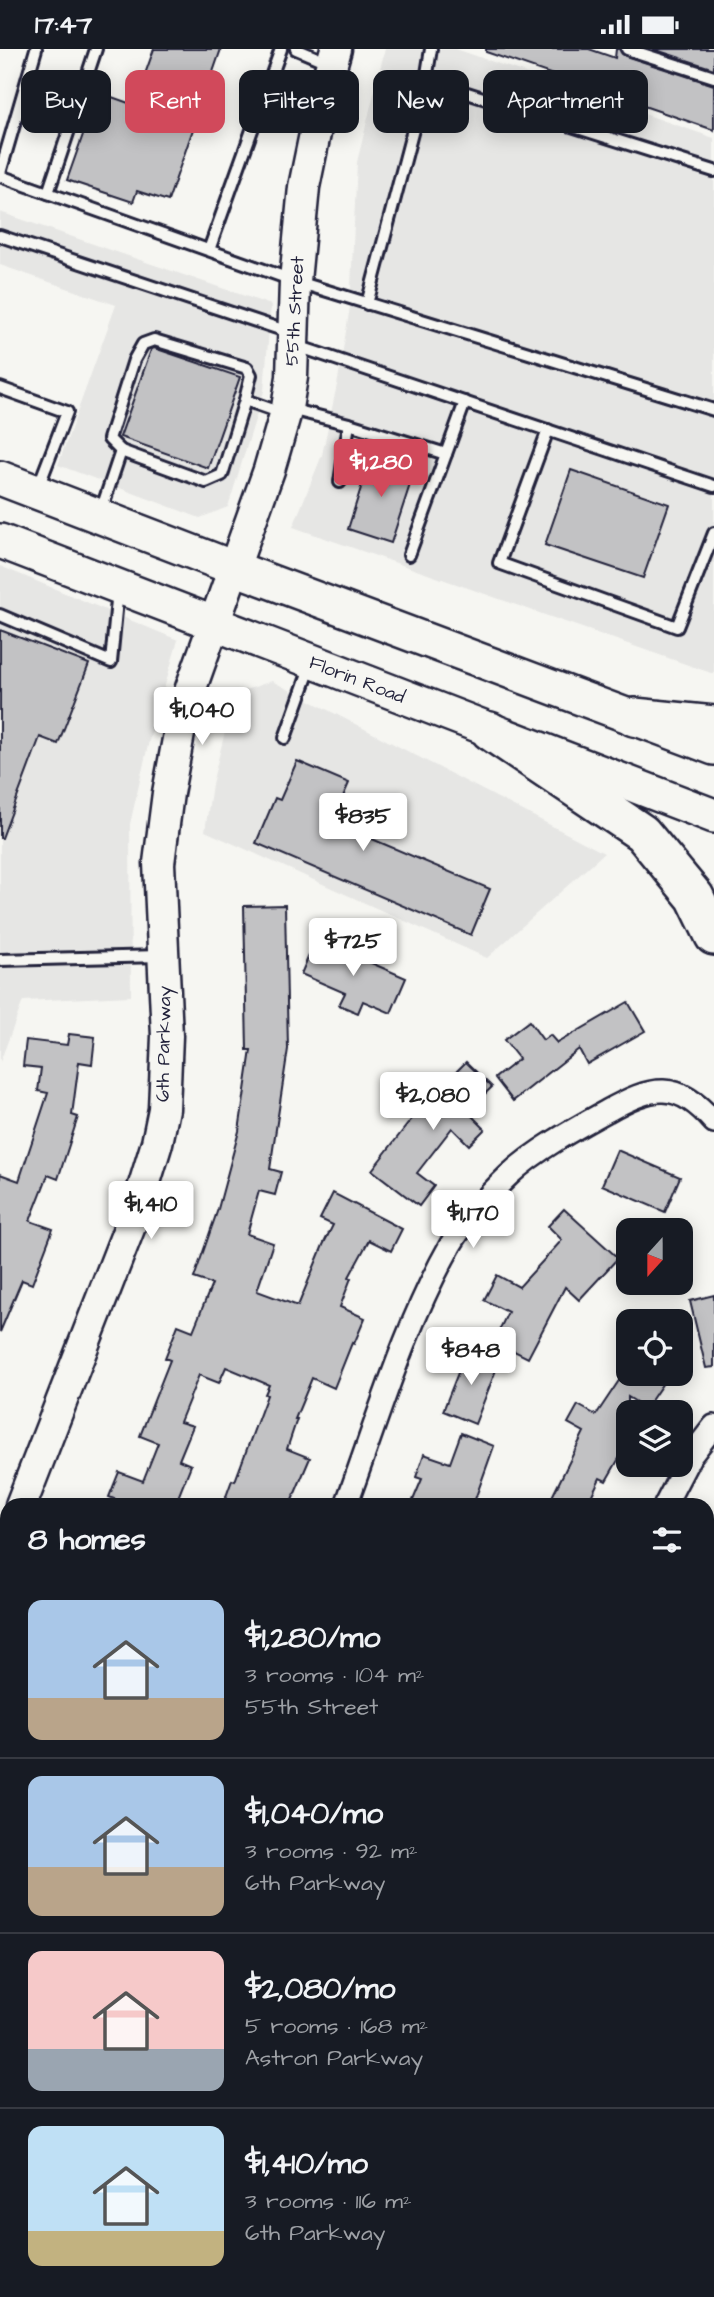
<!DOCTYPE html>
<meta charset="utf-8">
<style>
:root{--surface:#171b24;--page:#242831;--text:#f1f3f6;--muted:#9ea1a6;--line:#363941;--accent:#d1495b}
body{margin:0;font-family:"Architects Daughter",sans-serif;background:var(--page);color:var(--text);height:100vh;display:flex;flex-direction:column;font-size:26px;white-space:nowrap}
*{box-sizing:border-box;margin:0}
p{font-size:23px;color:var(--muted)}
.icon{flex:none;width:38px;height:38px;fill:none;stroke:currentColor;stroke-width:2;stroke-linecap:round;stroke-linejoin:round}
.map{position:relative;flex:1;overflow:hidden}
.side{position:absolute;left:0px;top:1449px;width:714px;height:800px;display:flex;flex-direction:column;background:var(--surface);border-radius:21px 21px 0 0;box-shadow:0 4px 18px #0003}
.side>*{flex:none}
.guide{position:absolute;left:21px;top:21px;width:672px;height:63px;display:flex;gap:14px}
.needle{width:46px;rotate:201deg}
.buttons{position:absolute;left:616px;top:1169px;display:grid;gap:14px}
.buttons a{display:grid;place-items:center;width:77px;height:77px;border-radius:14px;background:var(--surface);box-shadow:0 4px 18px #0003;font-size:35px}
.price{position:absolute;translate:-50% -60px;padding:0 16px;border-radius:7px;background:#fff;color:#222;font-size:23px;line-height:46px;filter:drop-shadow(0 2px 4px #0008)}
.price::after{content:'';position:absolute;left:50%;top:42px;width:21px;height:16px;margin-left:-10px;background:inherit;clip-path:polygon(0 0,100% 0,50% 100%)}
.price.selected{background:var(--accent);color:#fff}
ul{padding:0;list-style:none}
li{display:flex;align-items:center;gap:21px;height:175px;padding:0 28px}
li+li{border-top:2px solid var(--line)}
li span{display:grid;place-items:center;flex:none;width:196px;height:140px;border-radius:14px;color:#555}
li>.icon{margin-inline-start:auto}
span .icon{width:84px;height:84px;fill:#fffc;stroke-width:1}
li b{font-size:30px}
h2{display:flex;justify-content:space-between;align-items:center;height:84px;padding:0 28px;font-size:30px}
.chip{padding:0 24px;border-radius:14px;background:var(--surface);box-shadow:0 4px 18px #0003;font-size:24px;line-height:63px}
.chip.selected{background:var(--accent);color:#fff}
.status{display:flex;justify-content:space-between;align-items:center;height:49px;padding:0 35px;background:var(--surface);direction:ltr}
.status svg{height:19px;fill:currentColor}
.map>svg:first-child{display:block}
.built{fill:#e6e6e4}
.green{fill:#d7d7d7;stroke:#7c7c89;stroke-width:2}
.building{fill:#c2c2c4;stroke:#22223b;stroke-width:2}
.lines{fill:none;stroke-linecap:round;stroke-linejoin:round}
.lane-casing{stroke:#22223b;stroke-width:16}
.street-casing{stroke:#22223b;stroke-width:26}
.secondary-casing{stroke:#22223b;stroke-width:35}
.primary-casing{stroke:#22223b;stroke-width:38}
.highway-casing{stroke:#22223b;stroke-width:42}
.lane{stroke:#f6f6f2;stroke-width:10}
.street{stroke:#f6f6f2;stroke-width:21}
.secondary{stroke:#f6f6f2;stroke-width:30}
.primary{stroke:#f6f6f2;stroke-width:33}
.highway{stroke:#f6f6f2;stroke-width:37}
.labels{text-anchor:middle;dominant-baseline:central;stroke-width:7;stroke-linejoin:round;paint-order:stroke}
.street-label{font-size:19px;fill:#22223b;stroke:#f6f6f2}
</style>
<div class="status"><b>17:47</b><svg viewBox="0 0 49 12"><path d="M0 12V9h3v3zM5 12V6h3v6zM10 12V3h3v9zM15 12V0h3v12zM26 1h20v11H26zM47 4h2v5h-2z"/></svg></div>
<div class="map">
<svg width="714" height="2248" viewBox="0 0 714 2248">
<rect width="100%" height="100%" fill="#f6f6f2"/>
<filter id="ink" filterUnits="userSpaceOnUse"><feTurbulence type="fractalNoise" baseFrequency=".0143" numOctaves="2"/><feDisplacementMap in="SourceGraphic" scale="14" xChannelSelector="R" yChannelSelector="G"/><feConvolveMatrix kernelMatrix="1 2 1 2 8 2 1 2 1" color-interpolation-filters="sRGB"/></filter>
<g filter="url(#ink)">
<!-- built -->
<g class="built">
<path d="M385 0H456L714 89V625L293 478 322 406 338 331 350 258 357 113Z"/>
<path d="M0 163 271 256 264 342 228 458 200 469 58 416 116 256 0 216Z"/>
<path d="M0 517 178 591 149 692 130 775 131 947 23 952 0 1013Z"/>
<path d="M272 632 604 804 487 909 205 782 212 735 225 683 242 642Z"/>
</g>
<!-- green -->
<path class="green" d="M7 2174V2242H162L160 2248H0V2175Z"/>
<!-- building -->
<g class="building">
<path d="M154 0H221L168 152 137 142 133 153 67 131 98 43 134 56Z"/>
<path d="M486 0H589L615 9 616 0H619L625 7 714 36V81L486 3Z"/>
<path d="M653 0H714V20Z"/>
<path d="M154 299 240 328 208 419 120 388 151 301Z"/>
<path d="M371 407 415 420 391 494 348 480Z"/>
<path d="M571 421 669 455 643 529 545 496Z"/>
<path d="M0 581 89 615 58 695 40 688 2 789H0Z"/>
<path d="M297 712 349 734 332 773 490 840 471 886 256 794 275 749 280 751Z"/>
<path d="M285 856 288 1000 270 1120 281 1123 275 1146 259 1142 247 1185 273 1194 257 1242 298 1257 323 1196 333 1176 320 1170 333 1144 402 1180 391 1202 369 1191 349 1228 351 1229 340 1258 365 1269 354 1295 352 1294 334 1339 312 1329 295 1370H297L287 1400 310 1409 290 1456H223L232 1431 235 1432 267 1346 265 1345 269 1336 226 1318 219 1334 199 1326 180 1373 193 1377 179 1411 191 1416 175 1456H129L109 1448 119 1423 143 1432 158 1394 140 1387 170 1311 165 1309 178 1276 193 1282 212 1235 194 1229 218 1160 239 1082 251 1001H247L244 857Z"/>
<path d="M316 890 406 929 391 964 363 952 358 964 339 956 345 944 301 925Z"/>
<path d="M628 953 645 982 587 1015 579 1000 513 1052 495 1029 519 1010 504 991 529 972 543 991 550 986 557 994Z"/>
<path d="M69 985 95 988 92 1015 79 1013 72 1066 78 1068 58 1130 48 1126 30 1172 53 1180 32 1235 22 1231 0 1283V1125L19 1132 48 1044 38 1042 41 1019 23 1017 26 991 67 996Z"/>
<path d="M466 1013 492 1038 467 1062 485 1080 469 1096 452 1079 417 1124 434 1137 419 1157 372 1121 436 1039 438 1041Z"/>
<path d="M617 1101 680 1128 665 1163 602 1136Z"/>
<path d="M564 1160 618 1209 579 1251 565 1238 528 1309 494 1292 508 1263 484 1251 497 1226 519 1238 562 1191 548 1177Z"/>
<path d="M714 1246V1318L706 1319 690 1252Z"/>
<path d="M467 1301 499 1313 475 1375 443 1362Z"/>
<path d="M628 1318V1325H669L646 1359 628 1348V1409L621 1406 606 1432 600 1429 587 1456H548L584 1383 568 1374 578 1356 596 1366Z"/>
<path d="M461 1384 494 1397 473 1456H411L422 1430 416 1428 424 1405 450 1414Z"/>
</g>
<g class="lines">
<defs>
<g id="lane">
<path d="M296 0 329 14"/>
<path d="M431 0 426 31 714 122"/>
<path d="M627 0 714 28"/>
<path d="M0 124 36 0"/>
<path d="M0 127 295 232 714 361"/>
<path d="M48 144 96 0"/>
<path d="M0 187 292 284"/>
<path d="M209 201 281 0"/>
<path d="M367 255 426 31"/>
<path d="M294 296 714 437"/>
<path d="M0 339 67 363 37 441"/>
<path d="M290 360 349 375 340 433"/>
<path d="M349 375 446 405 409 506"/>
<path d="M548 381 499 514 677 578 714 484"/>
<path d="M121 402 109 390 134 311 143 295 154 291 247 319 251 326 245 351"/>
<path d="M446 405 465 353"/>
<path d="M100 465 121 402 206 433 222 426 245 351 282 364"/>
<path d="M0 566 111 613 118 541"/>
<path d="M285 689 311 616"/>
<path d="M0 911 161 907"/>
</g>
<g id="street">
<path d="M346 1456C378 1369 405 1276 451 1195 466 1170 488 1146 509 1126 534 1102 576 1079 607 1062 652 1037 677 1030 714 1073"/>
<path d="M665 1456 690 1408 714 1377"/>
<path d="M0 1819H7"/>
<path d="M707 2005 714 2007"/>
<path d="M334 2248 337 2242"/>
</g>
<g id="secondary">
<path d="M21 1456 137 1159 157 1094 164 1060 167 987 159 814 168 744 181 674 191 639 269 421 287 359 292 328 295 232 304 138 323 46 336 0"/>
<path d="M0 1511 7 1493"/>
<path d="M0 2136H7"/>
<path d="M509 2242 525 2248"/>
</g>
<g id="primary">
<path d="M0 429 234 519 714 699"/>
<path d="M0 492 714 767"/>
</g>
<g id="highway">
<path d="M634 668 714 676"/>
<path d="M490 682 642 784 695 848 714 887"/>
</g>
</defs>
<!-- lane casing -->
<use href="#lane" class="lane-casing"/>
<!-- street casing -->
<use href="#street" class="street-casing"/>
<!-- secondary casing -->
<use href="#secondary" class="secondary-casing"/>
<!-- primary casing -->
<use href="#primary" class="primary-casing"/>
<!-- highway casing -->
<use href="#highway" class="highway-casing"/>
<!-- lane -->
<use href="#lane" class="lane"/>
<!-- street -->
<use href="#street" class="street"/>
<!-- secondary -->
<use href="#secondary" class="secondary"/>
<!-- primary -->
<use href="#primary" class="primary"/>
<!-- highway -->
<use href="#highway" class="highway"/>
</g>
</g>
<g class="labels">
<!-- street labels -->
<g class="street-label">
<text transform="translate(295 262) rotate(-87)">55th Street</text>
<text transform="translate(357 631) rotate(21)">Florin Road</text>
<text transform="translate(164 995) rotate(-89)">6th Parkway</text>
</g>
</g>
</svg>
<div class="buttons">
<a><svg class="needle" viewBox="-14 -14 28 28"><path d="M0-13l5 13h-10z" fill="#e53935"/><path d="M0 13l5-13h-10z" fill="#9ea1a6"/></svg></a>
<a><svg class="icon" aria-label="locate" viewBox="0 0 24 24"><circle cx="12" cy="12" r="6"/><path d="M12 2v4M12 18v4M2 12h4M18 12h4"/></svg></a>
<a><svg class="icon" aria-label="layers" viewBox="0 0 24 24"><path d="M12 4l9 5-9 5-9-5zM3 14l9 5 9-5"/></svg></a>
</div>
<b class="price selected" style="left:381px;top:450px">$1,280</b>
<b class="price" style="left:202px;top:698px">$1,040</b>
<b class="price" style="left:363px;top:804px">$835</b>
<b class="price" style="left:353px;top:929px">$725</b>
<b class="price" style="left:433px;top:1083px">$2,080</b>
<b class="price" style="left:151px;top:1192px">$1,410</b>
<b class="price" style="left:473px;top:1201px">$1,170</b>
<b class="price" style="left:471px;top:1338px">$848</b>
<div class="guide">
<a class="chip">Buy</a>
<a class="chip selected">Rent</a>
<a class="chip">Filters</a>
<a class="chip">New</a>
<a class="chip">Apartment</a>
</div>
<section class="side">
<h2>8 homes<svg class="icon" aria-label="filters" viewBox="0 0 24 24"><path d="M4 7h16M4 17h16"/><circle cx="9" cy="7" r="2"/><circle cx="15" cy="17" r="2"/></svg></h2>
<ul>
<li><span style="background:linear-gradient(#a9c7e8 70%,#b9a48a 0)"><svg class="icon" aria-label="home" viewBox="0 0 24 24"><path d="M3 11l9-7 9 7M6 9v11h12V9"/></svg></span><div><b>$1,280/mo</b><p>3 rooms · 104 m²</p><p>55th Street</p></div></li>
<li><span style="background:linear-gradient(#a9c7e8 65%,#b9a48a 0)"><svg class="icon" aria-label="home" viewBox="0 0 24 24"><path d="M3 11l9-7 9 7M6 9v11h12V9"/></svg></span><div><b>$1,040/mo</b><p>3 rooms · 92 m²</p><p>6th Parkway</p></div></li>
<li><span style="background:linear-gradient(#f6c9c9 70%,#9aa5b1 0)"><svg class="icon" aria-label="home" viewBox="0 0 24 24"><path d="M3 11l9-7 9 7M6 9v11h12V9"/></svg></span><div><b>$2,080/mo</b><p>5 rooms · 168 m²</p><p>Astron Parkway</p></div></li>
<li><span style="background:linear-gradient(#bfe0f5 75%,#c2b280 0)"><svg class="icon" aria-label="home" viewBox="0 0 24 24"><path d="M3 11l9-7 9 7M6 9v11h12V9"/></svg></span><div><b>$1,410/mo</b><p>3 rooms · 116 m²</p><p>6th Parkway</p></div></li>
</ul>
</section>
</div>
